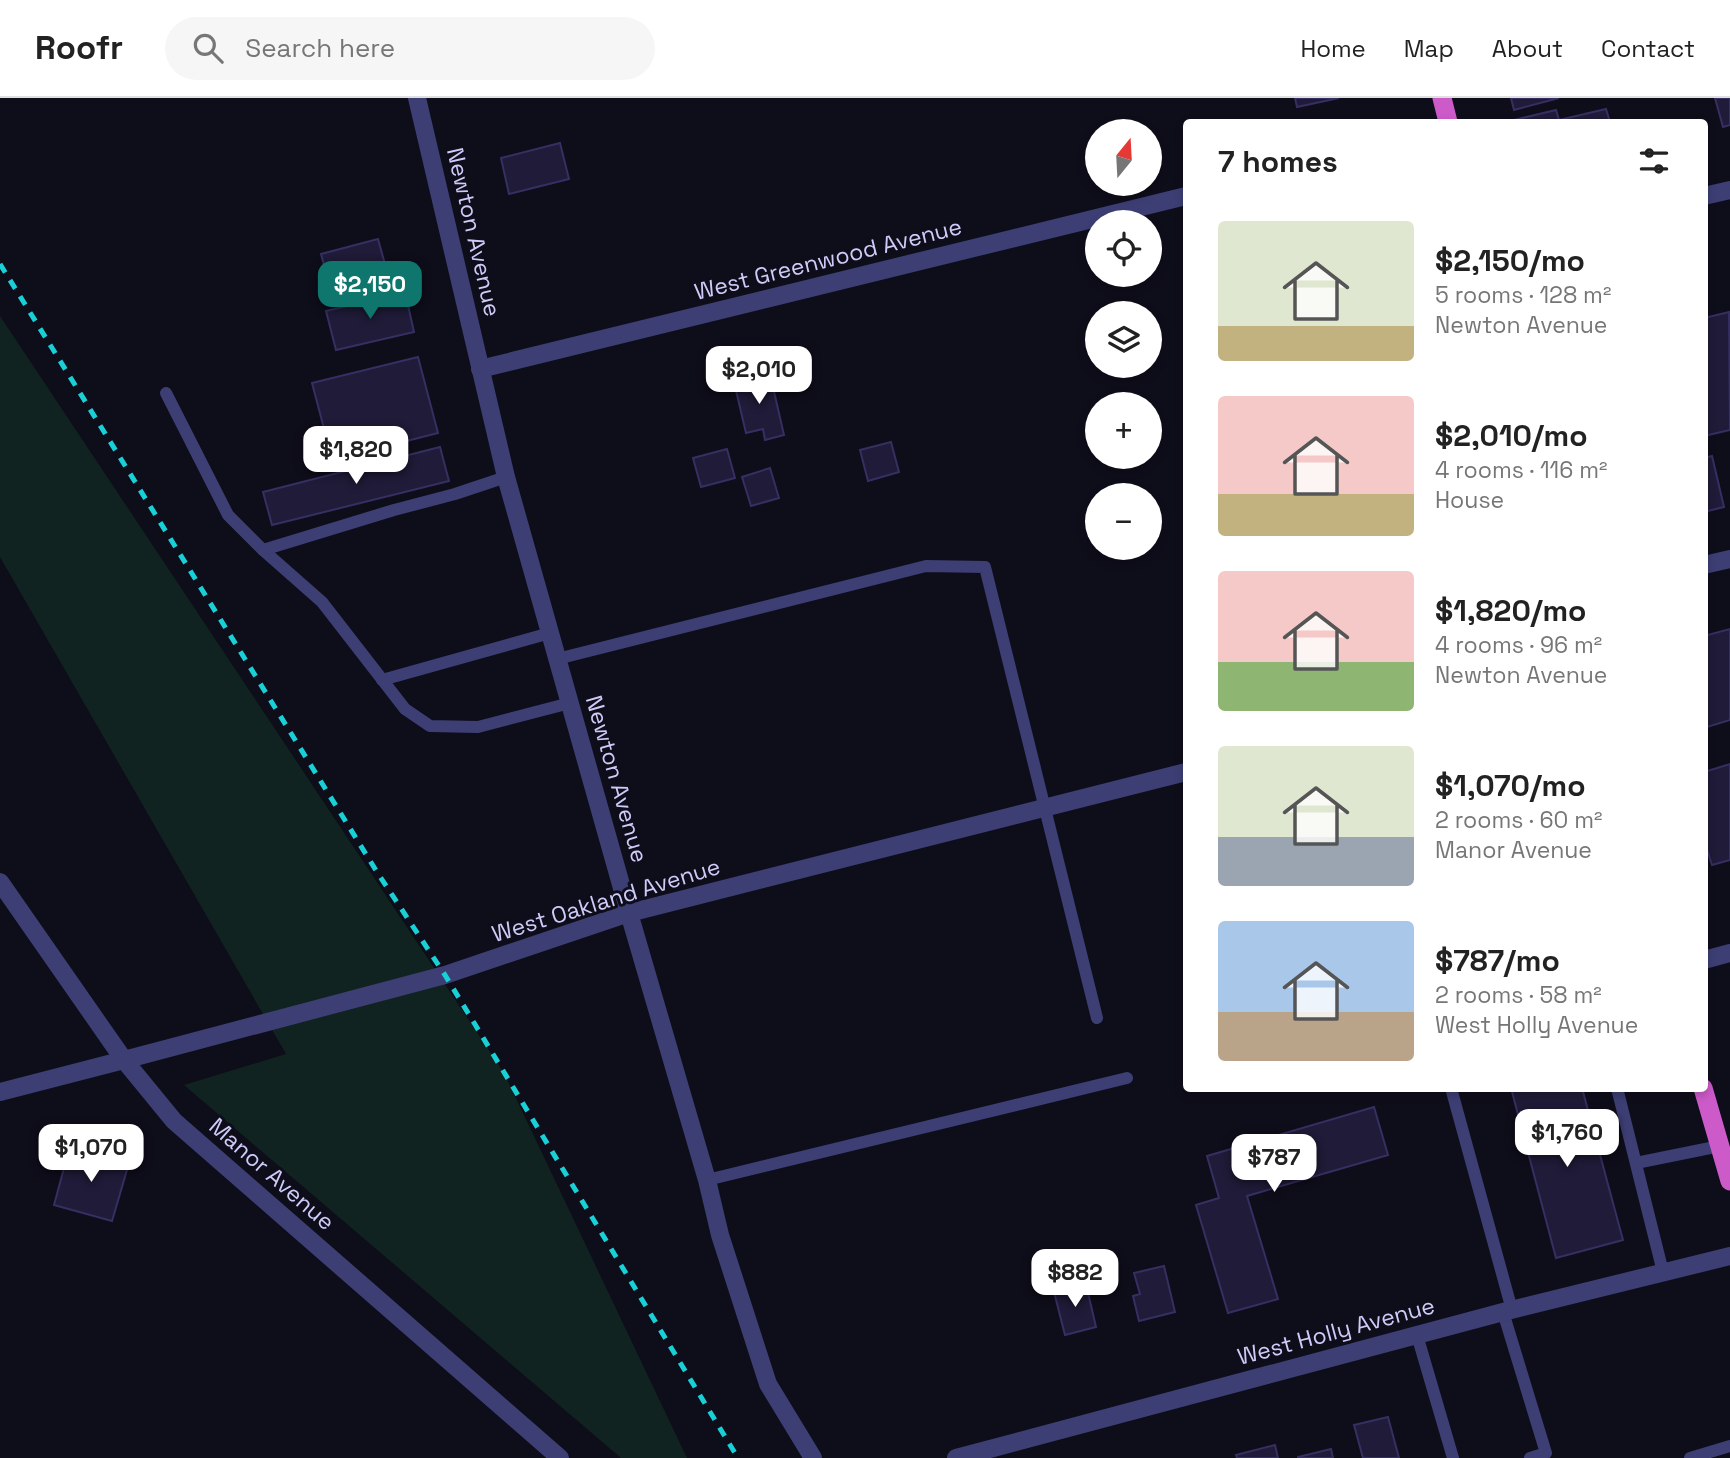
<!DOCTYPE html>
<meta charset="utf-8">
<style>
:root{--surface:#fff;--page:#f6f6f6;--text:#222;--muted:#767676;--line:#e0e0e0;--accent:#0f766e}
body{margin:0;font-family:"Space Grotesk",sans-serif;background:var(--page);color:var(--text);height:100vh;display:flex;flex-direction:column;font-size:26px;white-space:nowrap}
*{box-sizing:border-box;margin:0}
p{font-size:23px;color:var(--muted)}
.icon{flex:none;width:38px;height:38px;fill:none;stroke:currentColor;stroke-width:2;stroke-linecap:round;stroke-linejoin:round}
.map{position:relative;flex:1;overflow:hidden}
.panel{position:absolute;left:1183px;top:21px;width:525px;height:973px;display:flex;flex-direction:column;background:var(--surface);border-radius:7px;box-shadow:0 4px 10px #0003}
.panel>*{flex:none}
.needle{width:46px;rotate:18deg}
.fabs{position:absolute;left:1085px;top:21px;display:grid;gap:14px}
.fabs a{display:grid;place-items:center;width:77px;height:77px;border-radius:50%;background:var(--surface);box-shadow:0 4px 10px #0003;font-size:35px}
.price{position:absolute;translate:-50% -60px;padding:0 16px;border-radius:14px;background:#fff;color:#222;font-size:23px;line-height:46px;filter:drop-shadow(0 2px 4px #0008)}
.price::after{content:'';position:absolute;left:50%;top:42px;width:21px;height:16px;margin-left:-10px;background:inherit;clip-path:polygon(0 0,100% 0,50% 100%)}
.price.current{background:var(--accent);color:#fff}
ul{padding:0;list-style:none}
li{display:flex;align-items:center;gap:21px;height:175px;padding:0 35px}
li span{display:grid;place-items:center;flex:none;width:196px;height:140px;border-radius:7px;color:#555}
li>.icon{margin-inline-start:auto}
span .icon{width:84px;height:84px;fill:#fffc;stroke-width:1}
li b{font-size:30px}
h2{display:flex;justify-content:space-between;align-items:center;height:84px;padding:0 35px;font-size:30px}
header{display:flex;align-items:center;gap:42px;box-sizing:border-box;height:98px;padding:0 35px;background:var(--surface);border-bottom:2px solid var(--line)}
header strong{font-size:33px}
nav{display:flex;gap:38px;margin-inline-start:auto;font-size:24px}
.search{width:490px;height:63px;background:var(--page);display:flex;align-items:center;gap:18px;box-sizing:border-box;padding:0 24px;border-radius:38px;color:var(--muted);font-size:26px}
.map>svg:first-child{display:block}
.green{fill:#102321}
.building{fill:#1f1b38;stroke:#362f62;stroke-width:2}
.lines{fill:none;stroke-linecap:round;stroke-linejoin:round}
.service{stroke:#3d3e74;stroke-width:12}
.minor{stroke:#3d3e74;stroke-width:18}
.tertiary{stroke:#3d3e74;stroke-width:18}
.trunk{stroke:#cd5ac9;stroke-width:19}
.rail{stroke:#19d0d7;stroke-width:5;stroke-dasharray:10 9;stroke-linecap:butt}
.labels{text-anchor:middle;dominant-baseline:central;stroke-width:6;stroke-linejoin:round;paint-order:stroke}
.street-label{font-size:23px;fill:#cecbf9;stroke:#0e0d1a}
</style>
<header>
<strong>Roofr</strong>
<div class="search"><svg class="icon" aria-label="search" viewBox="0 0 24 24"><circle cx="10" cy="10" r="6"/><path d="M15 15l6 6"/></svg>Search here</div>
<nav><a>Home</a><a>Map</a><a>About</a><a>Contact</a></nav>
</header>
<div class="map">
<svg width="1730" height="1360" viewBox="0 0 1730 1360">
<rect width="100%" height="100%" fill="#0e0d1a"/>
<!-- green -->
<path class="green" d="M0 218 504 975 687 1360H621L184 987 286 956 0 459Z"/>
<!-- building -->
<g class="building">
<path d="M1295 0H1339L1297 9Z"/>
<path d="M1511 0H1559L1514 12Z"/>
<path d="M1715 0H1730V27L1723 29Z"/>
<path d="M1606 11 1610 24H1515L1514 22 1556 12 1559 22Z"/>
<path d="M560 45 569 81 509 96 501 60Z"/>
<path d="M378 141 388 177 331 193 321 156Z"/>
<path d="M405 194 414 234 336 252 326 213Z"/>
<path d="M1729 214 1730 332 1704 338V220Z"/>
<path d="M418 259 438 335 324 364 318 345 327 342 312 285Z"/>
<path d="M770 276 784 337 765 342 763 331 746 335 734 284Z"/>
<path d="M891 344 899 374 868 383 860 352Z"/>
<path d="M440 349 449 383 272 427 263 394Z"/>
<path d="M727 351 735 380 701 389 693 360Z"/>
<path d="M1712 358 1724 409 1704 414V360Z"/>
<path d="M770 370 779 400 751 408 742 379Z"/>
<path d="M1730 531V622L1704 630V538Z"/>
<path d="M1730 666V762L1712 767 1704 742V674Z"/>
<path d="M1511 990H1582L1623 1142 1556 1160Z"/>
<path d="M1374 1009 1388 1057 1247 1098 1278 1201 1228 1215 1196 1107 1219 1100 1207 1058Z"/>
<path d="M70 1048 129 1065 112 1123 54 1107Z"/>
<path d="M1164 1168 1175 1214 1139 1223 1133 1198 1140 1196 1134 1175Z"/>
<path d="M1086 1186 1096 1229 1065 1237 1054 1194Z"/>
<path d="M1388 1319 1399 1360H1363L1354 1327Z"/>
<path d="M1275 1347 1278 1360H1237L1236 1357Z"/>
<path d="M1331 1351 1333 1360H1298V1359Z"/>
</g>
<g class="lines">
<!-- service -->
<g class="service">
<path d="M166 295 228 417 263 452 322 504 405 611 430 628 478 629 570 605"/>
<path d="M263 452 394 412 455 396 506 379"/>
<path d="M557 561 926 468 985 469 1097 920"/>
<path d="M382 582 550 535"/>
<path d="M1451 990 1512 1212"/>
<path d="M1617 990 1663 1174"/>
<path d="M1636 1065 1720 1048"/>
<path d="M707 1082 1127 980"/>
<path d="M1503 1214 1546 1355 1530 1360"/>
<path d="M1417 1237 1453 1360"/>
<path d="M1690 1360 1730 1348"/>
</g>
<!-- minor -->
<g class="minor">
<path d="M1704 98 1730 92"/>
<path d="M480 271 1186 98"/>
<path d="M1704 467 1730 461"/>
<path d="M0 784 124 962 445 877 629 815 1186 674"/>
<path d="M1704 862 1730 855"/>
<path d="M956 1360 1503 1214 1730 1158"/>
</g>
<!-- tertiary -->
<g class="tertiary">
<path d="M417 0 506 379 629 815 707 1082 720 1137 768 1286 813 1360"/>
<path d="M0 994 124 962 174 1023 560 1360"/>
</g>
<!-- trunk -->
<g class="trunk">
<path d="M1442 0 1448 24"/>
<path d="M1703 990 1730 1083"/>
</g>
<!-- rail -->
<path class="rail" d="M0 166 377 774 445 877 738 1360"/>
</g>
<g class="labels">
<!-- street labels -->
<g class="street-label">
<text transform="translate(474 134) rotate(77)">Newton Avenue</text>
<text transform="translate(828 161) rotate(-14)">West Greenwood Avenue</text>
<text transform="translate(617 681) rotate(74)">Newton Avenue</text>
<text transform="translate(606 802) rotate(-17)">West Oakland Avenue</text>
<text transform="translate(272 1076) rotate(41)">Manor Avenue</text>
<text transform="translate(1336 1233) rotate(-15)">West Holly Avenue</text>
</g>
</g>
</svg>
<div class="fabs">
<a><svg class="needle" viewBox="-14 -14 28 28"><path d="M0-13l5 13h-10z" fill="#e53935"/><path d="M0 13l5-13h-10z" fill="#767676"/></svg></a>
<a><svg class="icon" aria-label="locate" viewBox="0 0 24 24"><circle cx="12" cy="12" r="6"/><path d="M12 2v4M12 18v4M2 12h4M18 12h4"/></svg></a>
<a><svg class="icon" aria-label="layers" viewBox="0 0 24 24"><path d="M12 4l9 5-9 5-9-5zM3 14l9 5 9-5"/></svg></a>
<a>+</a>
<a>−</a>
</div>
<b class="price current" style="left:370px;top:223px">$2,150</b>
<b class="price" style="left:759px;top:308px">$2,010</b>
<b class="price" style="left:356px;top:388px">$1,820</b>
<b class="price" style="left:1567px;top:1071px">$1,760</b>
<b class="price" style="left:91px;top:1086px">$1,070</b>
<b class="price" style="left:1274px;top:1096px">$787</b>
<b class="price" style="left:1075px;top:1211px">$882</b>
<section class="panel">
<h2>7 homes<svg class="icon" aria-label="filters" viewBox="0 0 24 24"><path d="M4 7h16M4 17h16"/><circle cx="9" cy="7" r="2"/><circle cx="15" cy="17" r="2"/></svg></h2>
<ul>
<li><span style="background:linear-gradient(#dfe7d0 75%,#c2b280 0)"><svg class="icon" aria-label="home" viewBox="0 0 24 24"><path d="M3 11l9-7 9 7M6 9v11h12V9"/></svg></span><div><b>$2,150/mo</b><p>5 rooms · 128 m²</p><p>Newton Avenue</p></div></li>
<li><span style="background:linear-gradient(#f6c9c9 70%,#c2b280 0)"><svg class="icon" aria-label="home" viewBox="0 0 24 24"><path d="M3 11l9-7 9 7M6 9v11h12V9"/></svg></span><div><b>$2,010/mo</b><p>4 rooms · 116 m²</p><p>House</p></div></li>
<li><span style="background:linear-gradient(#f6c9c9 65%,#8fb573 0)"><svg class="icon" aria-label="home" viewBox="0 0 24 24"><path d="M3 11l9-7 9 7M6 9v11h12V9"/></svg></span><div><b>$1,820/mo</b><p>4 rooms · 96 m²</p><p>Newton Avenue</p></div></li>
<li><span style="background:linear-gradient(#dfe7d0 65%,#9aa5b1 0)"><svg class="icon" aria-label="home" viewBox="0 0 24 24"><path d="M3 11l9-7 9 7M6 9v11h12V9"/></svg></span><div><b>$1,070/mo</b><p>2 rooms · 60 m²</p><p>Manor Avenue</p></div></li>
<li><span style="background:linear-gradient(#a9c7e8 65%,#b9a48a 0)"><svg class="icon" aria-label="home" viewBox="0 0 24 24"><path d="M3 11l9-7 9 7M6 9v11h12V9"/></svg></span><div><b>$787/mo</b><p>2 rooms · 58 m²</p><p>West Holly Avenue</p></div></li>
</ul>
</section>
</div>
